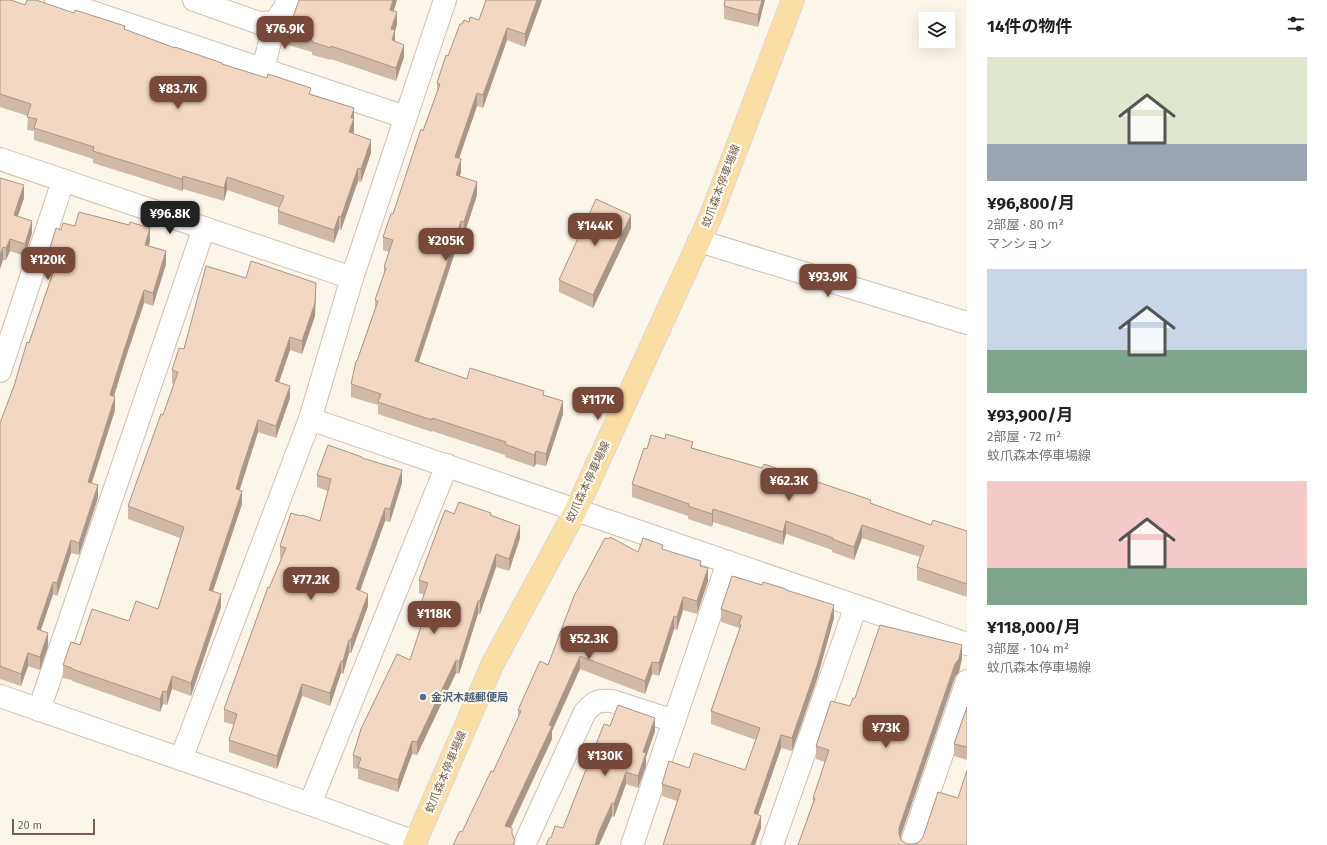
<!DOCTYPE html>
<html lang="ja">
<meta charset="utf-8">
<style>
:root{--surface:#fff;--page:#f6f6f6;--text:#202124;--muted:#757577;--accent:#784938}
body{margin:0;font-family:"Fira Sans","Noto Sans JP",sans-serif;background:var(--page);color:var(--text);height:100vh;display:flex;flex-direction:column;font-size:15px;white-space:nowrap}
*{box-sizing:border-box;margin:0}
p{font-size:13px;color:var(--muted)}
.icon{flex:none;width:22px;height:22px;fill:none;stroke:currentColor;stroke-width:2;stroke-linecap:round;stroke-linejoin:round}
.map{position:relative;flex:1;overflow:hidden}
.sheet{display:flex;flex-direction:column;background:var(--surface);width:360px}
.sheet>*{flex:none}
.controls{position:absolute;left:919px;top:12px;display:grid;gap:8px}
.controls a{display:grid;place-items:center;width:36px;height:36px;border-radius:0px;background:var(--surface);box-shadow:0 4px 16px #0002;font-size:20px}
.scale{position:absolute;left:12px;bottom:10px;width:83px;box-sizing:border-box;padding-left:4px;border:2px solid #785e4d;border-top:0;font-size:11px;line-height:14px;white-space:nowrap;color:#785e4d;-webkit-text-stroke:3px #fffaf1;paint-order:stroke}
.price{position:absolute;translate:-50% -34px;padding:0 9px;border-radius:8px;background:var(--accent);color:#fff;font-size:13px;line-height:26px;filter:drop-shadow(0 1px 2px #0008)}
.price::after{content:'';position:absolute;left:50%;top:24px;width:12px;height:9px;margin-left:-6px;background:inherit;clip-path:polygon(0 0,100% 0,50% 100%)}
.price.on{background:#222;color:#fff}
ul{padding:0;list-style:none}
li{display:grid;align-content:center;gap:8px;height:212px;padding:0 20px}
li span{display:grid;place-items:center;height:124px;border-radius:0px;color:#555}
li>.icon{margin-inline-start:auto}
span .icon{width:72px;height:72px;fill:#fffc;stroke-width:1}
li b{font-size:17px}
h2{display:flex;justify-content:space-between;align-items:center;height:48px;padding:0 20px;font-size:17px}
main{display:flex;flex:1;min-height:0}
.map>svg:first-child{display:block}
.lines{fill:none;stroke-linecap:round;stroke-linejoin:round}
.minor-casing{stroke:#cfbfaf;stroke-width:24}
.major-casing{stroke:#dcd5d1;stroke-width:24}
.minor{stroke:#fff;stroke-width:22}
.major{stroke:#fadea4;stroke-width:22}
.wall{fill:#d0b9a7}
.shaded-wall{fill:#a99688}
.building{fill:#f2d7c2;stroke:#a99688}
.service-dot{fill:#5c6f8a;stroke:#fffaf1;stroke-width:1.5}
.labels{text-anchor:middle;dominant-baseline:central;stroke-width:4;stroke-linejoin:round;paint-order:stroke}
.street-label{font-size:11px;fill:#785e4d;stroke:#fffaf1}
.service-label{font-size:11px;font-weight:bold;fill:#4e5e75;stroke:#fffaf1;text-anchor:start}
</style>
<main>
<div class="map">
<svg width="967" height="845" viewBox="0 0 967 845">
<rect width="100%" height="100%" fill="#fcf6ea"/>
<g class="lines">
<defs>
<g id="minor">
<path d="M56 0 405 117"/>
<path d="M194 0 259 23 275 22 284 9 288 0"/>
<path d="M263 69 275 22"/>
<path d="M0 159 352 278"/>
<path d="M699 241 967 323"/>
<path d="M0 371 63 181"/>
<path d="M310 419 967 644"/>
<path d="M0 696 310 804 415 842"/>
<path d="M39 710 204 228"/>
<path d="M181 759 310 419 352 278 445 0"/>
<path d="M310 804 447 465"/>
<path d="M524 845 585 712C595 701 598 700 612 701L674 721"/>
<path d="M632 845 728 562"/>
<path d="M772 845 856 606"/>
<path d="M911 845 967 681"/>
</g>
<path id="major" d="M414 845 493 663 576 510 710 218 793 0"/>
</defs>
<!-- minor casing -->
<use href="#minor" class="minor-casing"/>
<!-- major casing -->
<use href="#major" class="major-casing"/>
<!-- minor -->
<use href="#minor" class="minor"/>
<!-- major -->
<use href="#major" class="major"/>
</g>
<!-- wall -->
<g class="wall">
<path d="M0 0 25 5 125 30 222 65 354 108V131L353 134 371 153 361 182 358 181 341 230 339 229 334 243 278 224V211L280 208 227 190 224 201 183 189 182 191 93 163V159L34 140V131L27 130 28 116 0 107Z"/>
<path d="M486 0H542L525 47 507 40 483 108 477 106 459 158 461 172 460 176 477 195 464 235 461 234 419 362 467 379 544 395 563 414 546 466 536 464 534 467 505 457V455L432 431V432L378 414V405L351 397V384L357 361 375 308V300L384 275V267L389 252 383 250V237L393 214 423 131 437 91V83L448 56 462 24 469 22 479 20Z"/>
<path d="M725 0H765L758 27 724 19V6Z"/>
<path d="M394 11 397 25 395 31V42L404 57 396 81 331 59V60L312 55V52L288 45V32Z"/>
<path d="M0 178 24 198 18 216 32 233 25 256 10 251 6 260H3Z"/>
<path d="M75 226 150 241 149 246 166 264 153 306 144 303 124 363 114 397 115 410 92 483 98 498 79 555 71 553 57 596 53 594 40 630 48 646 40 670 28 666 21 686 0 679V423L14 386 55 266 49 264V251L61 230Z"/>
<path d="M631 228 593 308 559 292V280Z"/>
<path d="M246 278 316 296 315 316 302 354 290 350 279 382 290 398 276 438 258 432 241 484 239 490 242 504 213 591 221 607 191 696 172 689 167 705 163 704 160 712 72 681V680L63 678V665L80 645 129 621 158 609 180 538 128 519V506L163 415 174 384 172 383V370L184 349Z"/>
<path d="M665 439 871 504 931 525 967 531V597L917 580V567L920 557 862 538 854 560 832 552V550L786 534 783 545 713 522 712 527 688 519V516L632 497V484L647 449Z"/>
<path d="M362 458 402 483 390 522 385 521 360 591 368 606 351 653H349L343 674 341 673 330 706 302 696 277 769 229 752V740L234 725 224 722V709L281 559 280 558V546L301 516 320 521 328 491 317 487V475Z"/>
<path d="M454 514 491 515 520 538 509 571 496 567 480 614H478L459 674 456 673 417 755 412 754 398 792 358 779V769L353 768V755L410 660 423 620 420 618V606L424 595 419 593V580Z"/>
<path d="M638 552 701 566 708 581 697 614 683 610 677 630 674 629 659 676 652 674 645 694 580 669 552 731V739L511 828 515 845 462 832 493 772 518 718V710L548 665Z"/>
<path d="M762 585 786 591 834 618 817 679 792 751 781 748 758 815 761 828 755 845H663L677 801 662 796V784L689 768 745 770 756 740 711 724V711L739 630V628L721 622V609Z"/>
<path d="M962 658 959 672 955 677 900 838 901 840 907 844 967 845H798L813 802V798L825 762 816 759V746L850 706 855 698Z"/>
<path d="M967 707V760L954 756V744Z"/>
<path d="M610 726 655 731 646 757V766L638 788 626 784 614 817 612 816 599 845 551 838 563 828Z"/>
</g>
<!-- shaded-wall -->
<g class="shaded-wall">
<path d="M393 0H397L390 23V10Z"/>
<path d="M537 0H542L525 47V34Z"/>
<path d="M762 0H765L758 27V15Z"/>
<path d="M397 12V25L395 31V43L392 41 391 29Z"/>
<path d="M507 28V40L483 108V95Z"/>
<path d="M404 45V57L396 81V68Z"/>
<path d="M477 93V106L455 170V157Z"/>
<path d="M354 108V131L349 145V132L351 118Z"/>
<path d="M371 140V153L361 182V169Z"/>
<path d="M461 159V172L456 188V175Z"/>
<path d="M358 168V181L341 230V217Z"/>
<path d="M183 176V189L182 191V179Z"/>
<path d="M227 177V190L224 201V188Z"/>
<path d="M477 182V195L464 235V222Z"/>
<path d="M24 185V198L14 227V215Z"/>
<path d="M631 215V228L593 308V295Z"/>
<path d="M339 216V229L334 243V230Z"/>
<path d="M32 221V233L25 256V244Z"/>
<path d="M461 221V234L415 373V361Z"/>
<path d="M150 228V241L145 258V245Z"/>
<path d="M10 239V251L6 260V248Z"/>
<path d="M3 247V260L0 269V256Z"/>
<path d="M166 251V264L153 306V293Z"/>
<path d="M316 283 315 316 302 354V341Z"/>
<path d="M144 290V303L124 363 110 408V395L124 350Z"/>
<path d="M290 337V350L275 394V381Z"/>
<path d="M290 386V398L276 438V426Z"/>
<path d="M115 397V410L88 494V482Z"/>
<path d="M563 401V414L546 466V454Z"/>
<path d="M258 420V432L236 502V489Z"/>
<path d="M536 451V464L534 467V455Z"/>
<path d="M402 470V483L390 522V509Z"/>
<path d="M98 485V498L79 555V543Z"/>
<path d="M242 491V504L209 603V590Z"/>
<path d="M385 508V521L356 602V589Z"/>
<path d="M713 509V522L712 527V514Z"/>
<path d="M786 521V534L783 545V532Z"/>
<path d="M862 525V538L854 560V547Z"/>
<path d="M520 526V538L509 571V559Z"/>
<path d="M71 540V553L57 596V583Z"/>
<path d="M496 554V567L480 614V601Z"/>
<path d="M708 568V581L697 614V601Z"/>
<path d="M53 582V594L37 642V629Z"/>
<path d="M221 594V607L191 696V683Z"/>
<path d="M368 594V606L351 653V640Z"/>
<path d="M683 597V610L677 630V617Z"/>
<path d="M478 601V614L459 674V662Z"/>
<path d="M834 605V618L817 679 792 751V738Z"/>
<path d="M674 616V629L659 676V663Z"/>
<path d="M48 633V646L40 670V657Z"/>
<path d="M349 640V653L343 674V661Z"/>
<path d="M962 645V658L959 672 955 677 899 841V845V828Z"/>
<path d="M28 653V666L21 686V674Z"/>
<path d="M580 656V669L552 731V739L505 839V826L549 725Z"/>
<path d="M456 660V673L417 755V742Z"/>
<path d="M341 661V673L330 706V693Z"/>
<path d="M652 662V674L645 694V681Z"/>
<path d="M172 676V689L167 705V692Z"/>
<path d="M302 684V696L277 769V756Z"/>
<path d="M163 691V704L160 712V699Z"/>
<path d="M655 718V731L646 757V766L638 788V776L643 752Z"/>
<path d="M781 735V748L754 826V813Z"/>
<path d="M412 741V754L398 792V780Z"/>
<path d="M626 772V784L614 817V804Z"/>
<path d="M612 803V816L599 845H595L598 834Z"/>
<path d="M761 816V828L755 845H751Z"/>
</g>
<!-- building -->
<g class="building">
<path d="M0 0H11L25 5 27 0H36L74 13 75 10 125 26 124 29 175 48V47L222 63V64L267 78 268 74 311 88 309 94 354 108 351 118H354L349 132 371 140 361 169 358 168 341 217 339 216 334 230 278 211 284 196 227 177 224 188 183 176 182 179 93 151 94 147 34 128 37 119 27 117 31 104 0 94Z"/>
<path d="M299 0H393L390 10 397 12 391 29 395 30 392 40 404 45 396 68 331 46V48L312 42V40L288 32Z"/>
<path d="M486 0H537L525 34 507 28 483 95 477 93 455 157 461 159 456 175 477 182 464 222 461 221 415 361 467 379 470 368 544 391 543 395 563 401 546 454 536 451 534 455 505 444 506 442 432 418V420L378 402 381 394 351 384 356 361H357L378 301 375 300 386 268 384 267 393 240 383 237 391 214H393L421 129 423 131 440 84 437 83 446 55 448 56 460 24H462L464 20 469 22 470 17 479 20Z"/>
<path d="M725 0H762L758 15 724 6Z"/>
<path d="M0 178 24 185 14 215 32 221 25 244 10 239 6 248 3 247 0 256Z"/>
<path d="M596 199 631 215 593 295 559 280Z"/>
<path d="M79 212 129 225 130 222 150 228 145 245 166 251 153 293 144 290 124 350 110 395 115 397 88 482 98 485 79 543 71 540 57 583 53 582 37 629 48 633 40 657 28 653 21 674 0 666V423L14 386 27 342 29 343 59 255 49 251 56 228 61 230 63 223 75 226Z"/>
<path d="M251 261 316 283 315 303 302 341 290 337 275 381 290 386 276 426 258 420 241 471 236 489 242 491 209 590 221 594 191 683 172 676 167 692 163 691 160 699 72 669V668L63 665 71 642 80 645 92 609 129 621 136 601 158 609 184 527 128 506 161 414 163 415 178 372 172 370 179 348 184 349 206 266 246 278Z"/>
<path d="M666 434 693 442 691 448 762 468 764 464 871 500 870 503 931 525 933 520 967 531V584L917 567 924 546 862 525 854 547 832 539 833 538 786 521 783 532 713 509 712 514 688 506 689 504 632 484 644 448 647 449 651 435 665 439Z"/>
<path d="M328 445 362 457V458L402 470 390 509 385 508 356 589 368 594 351 640H349L343 661H341L330 693 302 684 277 756 229 740 237 714 224 709 268 587 269 588 286 548 280 546 291 513 301 516 302 515 320 521 331 479 317 475Z"/>
<path d="M459 502 491 513 490 515 520 526 509 559 496 554 480 601H478L459 662 456 660 417 742 412 741 398 780 358 767 361 758 353 755 361 729 397 654 410 660 427 608 420 606 428 583 419 580 445 510 454 514Z"/>
<path d="M610 537 638 552 643 538 663 545 662 549 701 561 700 566 708 568 697 601 683 597 677 617 674 616 659 663 652 662 645 681 580 656 549 725 552 726 505 826 512 828V834L515 841 513 845H453L460 831 462 832 491 771 493 772 521 711 518 710 540 661 548 665 574 596 605 538 609 539Z"/>
<path d="M732 576 762 585 763 582 786 589V590L834 605 817 666 792 738 781 735 754 813 761 816 751 845H663L681 790 662 784 669 761 689 768 694 753 745 770 760 728 711 711 741 625 739 624 742 616 721 609Z"/>
<path d="M880 625 962 645 959 659 955 664 899 828V834L901 840 907 844H914L919 842 923 837 938 792 958 798 967 770V845H798L815 798H813L829 750 816 746 831 701 850 706 853 698H855Z"/>
<path d="M618 705 655 718 643 752 646 753 638 776 626 772 614 804 612 803 598 834 595 845H546L549 838H551L555 826 563 828 604 724 610 726Z"/>
<path d="M967 707V747L954 744Z"/>
</g>
<!-- markers -->
<circle class="service-dot" cx="423" cy="697" r="4"/>
<g class="labels">
<!-- street labels -->
<g class="street-label">
<text transform="translate(721 186) rotate(-69)">蚊爪森本停車場線</text>
<text transform="translate(588 482) rotate(-65)">蚊爪森本停車場線</text>
<text transform="translate(446 772) rotate(-67)">蚊爪森本停車場線</text>
</g>
<!-- service labels -->
<g class="service-label">
<text x="431" y="697">金沢木越郵便局</text>
</g>
</g>
</svg>
<div class="controls">
<a><svg class="icon" aria-label="layers" viewBox="0 0 24 24"><path d="M12 4l9 5-9 5-9-5zM3 14l9 5 9-5"/></svg></a>
</div>
<div class="scale">20 m</div>
<b class="price" style="left:285px;top:50px">¥76.9K</b>
<b class="price" style="left:178px;top:110px">¥83.7K</b>
<b class="price on" style="left:170px;top:235px">¥96.8K</b>
<b class="price" style="left:595px;top:247px">¥144K</b>
<b class="price" style="left:446px;top:262px">¥205K</b>
<b class="price" style="left:48px;top:281px">¥120K</b>
<b class="price" style="left:828px;top:298px">¥93.9K</b>
<b class="price" style="left:598px;top:421px">¥117K</b>
<b class="price" style="left:789px;top:502px">¥62.3K</b>
<b class="price" style="left:311px;top:601px">¥77.2K</b>
<b class="price" style="left:434px;top:635px">¥118K</b>
<b class="price" style="left:589px;top:660px">¥52.3K</b>
<b class="price" style="left:886px;top:749px">¥73K</b>
<b class="price" style="left:605px;top:777px">¥130K</b>
</div>
<section class="sheet">
<h2>14件の物件<svg class="icon" aria-label="filters" viewBox="0 0 24 24"><path d="M4 7h16M4 17h16"/><circle cx="9" cy="7" r="2"/><circle cx="15" cy="17" r="2"/></svg></h2>
<ul>
<li><span style="background:linear-gradient(#dfe7d0 70%,#9aa5b1 0)"><svg class="icon" aria-label="home" viewBox="0 0 24 24"><path d="M3 11l9-7 9 7M6 9v11h12V9"/></svg></span><div><b>¥96,800/月</b><p>2部屋 · 80 m²</p><p>マンション</p></div></li>
<li><span style="background:linear-gradient(#c9d6e8 65%,#7fa58c 0)"><svg class="icon" aria-label="home" viewBox="0 0 24 24"><path d="M3 11l9-7 9 7M6 9v11h12V9"/></svg></span><div><b>¥93,900/月</b><p>2部屋 · 72 m²</p><p>蚊爪森本停車場線</p></div></li>
<li><span style="background:linear-gradient(#f6c9c9 70%,#7fa58c 0)"><svg class="icon" aria-label="home" viewBox="0 0 24 24"><path d="M3 11l9-7 9 7M6 9v11h12V9"/></svg></span><div><b>¥118,000/月</b><p>3部屋 · 104 m²</p><p>蚊爪森本停車場線</p></div></li>
</ul>
</section>
</main>
